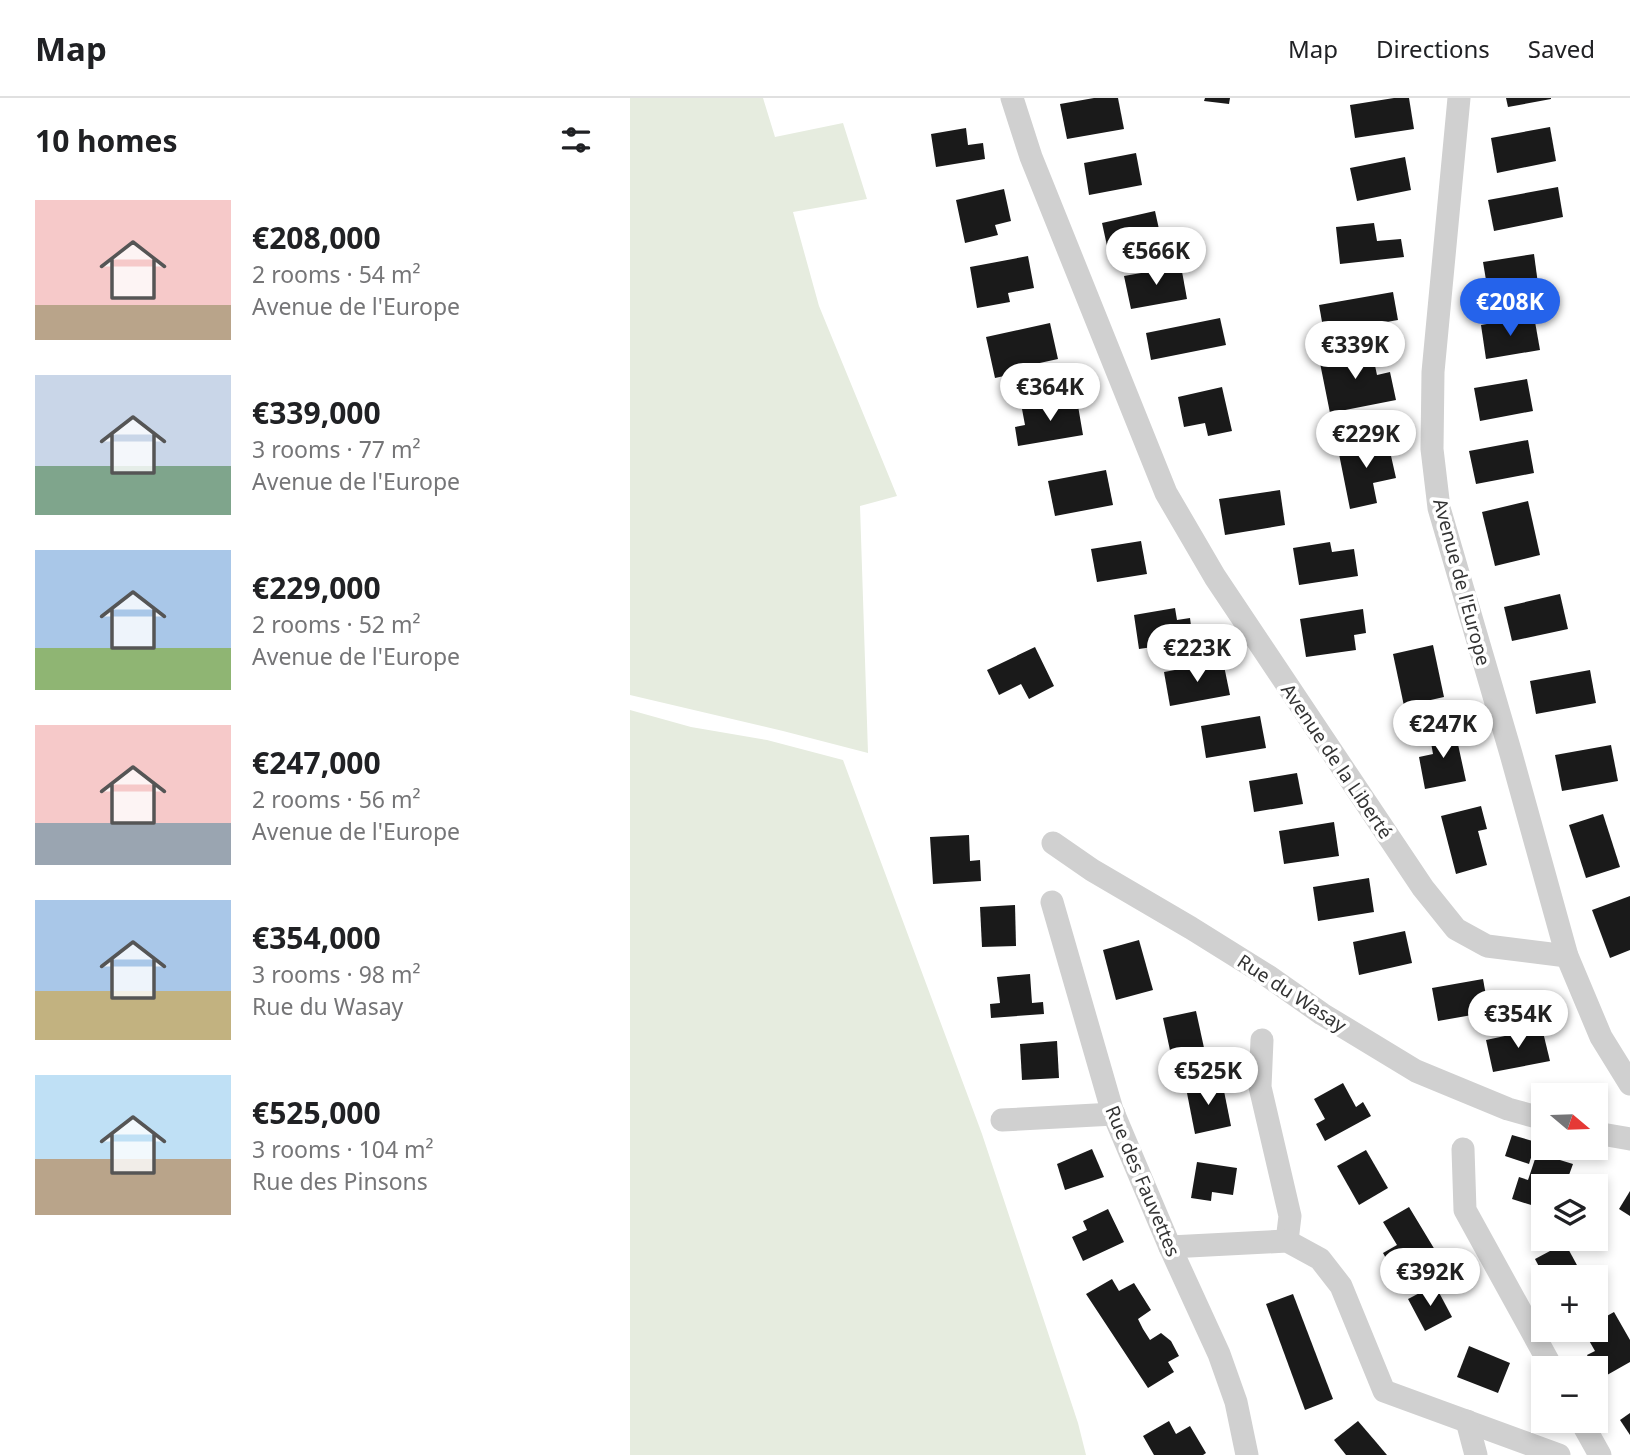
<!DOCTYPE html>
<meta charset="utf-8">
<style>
:root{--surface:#fff;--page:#f6f6f6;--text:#202124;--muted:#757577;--line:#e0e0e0;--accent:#2563eb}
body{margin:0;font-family:"Noto Sans",sans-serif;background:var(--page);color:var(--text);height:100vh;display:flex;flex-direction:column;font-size:26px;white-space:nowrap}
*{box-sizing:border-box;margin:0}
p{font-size:23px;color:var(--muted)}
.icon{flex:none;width:38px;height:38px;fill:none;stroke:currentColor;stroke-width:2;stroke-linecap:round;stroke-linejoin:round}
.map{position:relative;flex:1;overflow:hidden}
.details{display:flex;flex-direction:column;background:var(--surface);width:630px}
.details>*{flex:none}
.needle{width:46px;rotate:109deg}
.buttons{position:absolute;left:901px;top:985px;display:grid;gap:14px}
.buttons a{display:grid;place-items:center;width:77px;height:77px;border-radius:0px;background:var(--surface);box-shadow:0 4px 10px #0003;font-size:35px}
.price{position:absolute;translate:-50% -60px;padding:0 16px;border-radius:24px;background:#fff;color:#222;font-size:23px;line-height:46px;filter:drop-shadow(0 2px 4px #0008)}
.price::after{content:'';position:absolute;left:50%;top:42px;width:21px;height:16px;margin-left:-10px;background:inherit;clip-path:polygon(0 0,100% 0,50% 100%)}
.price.active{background:var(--accent);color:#fff}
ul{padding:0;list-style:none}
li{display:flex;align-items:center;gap:21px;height:175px;padding:0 35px}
li span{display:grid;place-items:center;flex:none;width:196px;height:140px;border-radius:0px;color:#555}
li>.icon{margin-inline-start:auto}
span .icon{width:84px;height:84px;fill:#fffc;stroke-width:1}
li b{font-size:30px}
h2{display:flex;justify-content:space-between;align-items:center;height:84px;padding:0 35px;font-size:30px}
header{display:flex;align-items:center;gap:42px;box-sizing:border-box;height:98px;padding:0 35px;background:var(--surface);border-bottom:2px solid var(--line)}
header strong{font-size:33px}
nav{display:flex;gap:38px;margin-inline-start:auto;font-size:24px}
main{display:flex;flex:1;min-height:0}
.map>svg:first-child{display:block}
.green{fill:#e6ecdf}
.building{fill:#1a1a1a}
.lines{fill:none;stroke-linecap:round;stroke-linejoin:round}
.street{stroke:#d0d0d0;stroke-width:23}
.labels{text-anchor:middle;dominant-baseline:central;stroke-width:7;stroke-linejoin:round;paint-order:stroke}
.street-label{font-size:19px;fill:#333;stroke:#fff}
</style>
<header>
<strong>Map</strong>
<nav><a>Map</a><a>Directions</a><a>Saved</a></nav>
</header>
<main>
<section class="details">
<h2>10 homes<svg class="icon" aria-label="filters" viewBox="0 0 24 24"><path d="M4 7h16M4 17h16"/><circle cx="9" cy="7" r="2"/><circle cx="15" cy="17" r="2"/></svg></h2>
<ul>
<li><span style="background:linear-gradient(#f6c9c9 75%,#b9a48a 0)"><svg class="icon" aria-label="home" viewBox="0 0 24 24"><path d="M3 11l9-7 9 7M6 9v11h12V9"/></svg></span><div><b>€208,000</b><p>2 rooms · 54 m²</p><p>Avenue de l'Europe</p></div></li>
<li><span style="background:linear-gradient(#c9d6e8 65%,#7fa58c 0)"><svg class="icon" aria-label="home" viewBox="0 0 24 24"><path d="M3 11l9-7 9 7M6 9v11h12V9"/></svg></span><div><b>€339,000</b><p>3 rooms · 77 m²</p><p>Avenue de l'Europe</p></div></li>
<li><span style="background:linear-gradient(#a9c7e8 70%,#8fb573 0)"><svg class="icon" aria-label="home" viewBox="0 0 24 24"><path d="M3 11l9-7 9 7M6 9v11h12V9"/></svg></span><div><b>€229,000</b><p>2 rooms · 52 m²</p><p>Avenue de l'Europe</p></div></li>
<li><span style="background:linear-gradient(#f6c9c9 70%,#9aa5b1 0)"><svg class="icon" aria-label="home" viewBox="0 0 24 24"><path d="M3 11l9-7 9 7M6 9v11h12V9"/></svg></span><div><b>€247,000</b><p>2 rooms · 56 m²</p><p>Avenue de l'Europe</p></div></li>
<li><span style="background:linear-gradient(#a9c7e8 65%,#c2b280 0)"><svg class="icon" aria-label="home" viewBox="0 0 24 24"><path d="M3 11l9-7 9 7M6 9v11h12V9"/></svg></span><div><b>€354,000</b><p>3 rooms · 98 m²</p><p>Rue du Wasay</p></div></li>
<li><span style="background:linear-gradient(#bfe0f5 60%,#b9a48a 0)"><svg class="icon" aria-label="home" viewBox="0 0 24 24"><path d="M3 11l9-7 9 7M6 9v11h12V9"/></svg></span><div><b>€525,000</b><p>3 rooms · 104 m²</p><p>Rue des Pinsons</p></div></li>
</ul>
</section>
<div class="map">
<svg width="1000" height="1357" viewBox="0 0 1000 1357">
<rect width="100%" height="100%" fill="#fff"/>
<!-- green -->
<g class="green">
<path d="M0 0H133L145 39 213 25 237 101 163 114 189 208 267 398 230 408 238 655 153 633 0 597Z"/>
<path d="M0 612 61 629 137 642 213 662 352 1036 448 1325 456 1357H0Z"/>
</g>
<!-- building -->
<g class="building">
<path d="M464 0H488L494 31 437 41 430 6Z"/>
<path d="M575 0H600L599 6 574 3Z"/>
<path d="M764 0H779L784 31 725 40 720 7Z"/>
<path d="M876 0H921V1L878 9Z"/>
<path d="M920 29 926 63 867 75 861 40Z"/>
<path d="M336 30 338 47 353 45 355 61 306 69 301 36Z"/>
<path d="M506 55 512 87 459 97 454 65Z"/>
<path d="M775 59 781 92 727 103 720 70Z"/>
<path d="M928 89 933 119 864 133 858 102Z"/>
<path d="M374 91 381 123 365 127 368 137 335 145 326 102Z"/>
<path d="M525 113 532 145 479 157 472 125Z"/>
<path d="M744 125 747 143 771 141 774 159 710 166 706 129Z"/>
<path d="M904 156 908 186 858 194 853 164Z"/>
<path d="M398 158 404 190 378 195 380 204 347 210 340 169Z"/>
<path d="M551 168 557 201 501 211 494 178Z"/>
<path d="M763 194 768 222 694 235 689 207Z"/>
<path d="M904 218 910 252 856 261 851 227Z"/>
<path d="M590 220 596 247 521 262 516 235Z"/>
<path d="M420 225 428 261 396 268 397 273 365 280 356 239Z"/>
<path d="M741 249 747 277 760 274 766 302 700 315 689 260Z"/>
<path d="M897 281 903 313 850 323 844 290Z"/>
<path d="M592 289 602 333 578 338 575 325 554 329 548 299Z"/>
<path d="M447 302 453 337 388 348 385 329 395 327 392 311Z"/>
<path d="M757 340 766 380 743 385 747 405 720 411 708 351Z"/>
<path d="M898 342 904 375 846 386 839 353Z"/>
<path d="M476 372 483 407 425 418 418 383Z"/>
<path d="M650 392 655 427 595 437 589 401Z"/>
<path d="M898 403 910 457 865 468 852 414Z"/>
<path d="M511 443 517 476 467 484 461 451Z"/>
<path d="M700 444 702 454 724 451 728 478 669 487 663 450Z"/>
<path d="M930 496 938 531 882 543 874 509Z"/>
<path d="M545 510 547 522 560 520 563 543 509 551 504 517Z"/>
<path d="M733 511 736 535 724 537 726 552 676 559 670 521Z"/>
<path d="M803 547 814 599 774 608 763 556Z"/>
<path d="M405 549 424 588 399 601 391 586 369 597 357 572Z"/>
<path d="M593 563 600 597 540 608 534 574Z"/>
<path d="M960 572 966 605 906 616 900 583Z"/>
<path d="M630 618 636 650 576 660 571 628Z"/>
<path d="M824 628 836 683 795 691 789 659 803 656 799 633Z"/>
<path d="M981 647 988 683 932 693 925 657Z"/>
<path d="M667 675 673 706 624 714 619 683Z"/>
<path d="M851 708 857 731 848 733 857 767 826 776 811 718Z"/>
<path d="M973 716 990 769 956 780 939 727Z"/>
<path d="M704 724 709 758 654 766 649 733Z"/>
<path d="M339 737 340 763 350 762 351 783 303 786 300 739Z"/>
<path d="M739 780 744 814 688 823 683 789Z"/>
<path d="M1000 798V852L980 860 962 812Z"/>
<path d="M385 807 386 848 352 849 350 809Z"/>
<path d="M775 833 782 865 729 877 723 844Z"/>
<path d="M509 842 523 892 486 902 473 852Z"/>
<path d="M400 876 402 905 413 904 414 916 361 920 360 906 370 905 367 879Z"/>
<path d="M853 881 859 914 808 923 802 890Z"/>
<path d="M566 913 576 959 543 966 533 920Z"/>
<path d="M912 930 920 963 863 974 856 942Z"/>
<path d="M427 943 429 980 392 982 390 946Z"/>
<path d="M592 983 601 1028 565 1036 556 990Z"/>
<path d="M713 985 726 1009 733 1004 741 1018 695 1043 686 1026 695 1021 684 1001Z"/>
<path d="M882 1037 906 1044 899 1066 875 1058Z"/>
<path d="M462 1051 474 1079 435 1092 427 1066Z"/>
<path d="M736 1052 758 1090 729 1107 707 1068Z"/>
<path d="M907 1055 943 1066 935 1088H914V1111L882 1101 889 1079 898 1082Z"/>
<path d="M567 1064 607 1070 603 1097 582 1094 581 1103 561 1100Z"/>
<path d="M1000 1093V1118L989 1111Z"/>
<path d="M779 1109 805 1152 765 1176 753 1155 767 1147 753 1124Z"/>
<path d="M478 1111 494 1144 453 1163 442 1139 457 1132 453 1123Z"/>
<path d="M935 1145 954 1180H915L905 1161Z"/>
<path d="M482 1181 489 1193 504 1185 521 1212 508 1221 513 1231 520 1242 531 1235 541 1243 549 1258 538 1264 544 1274 518 1290 456 1196Z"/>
<path d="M805 1187 822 1219 795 1233 778 1201Z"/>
<path d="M663 1196 703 1301 675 1312 636 1206Z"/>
<path d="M984 1214 1000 1242V1264L970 1281 966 1270H964L957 1257 965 1253 953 1232H966V1224Z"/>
<path d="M839 1248 880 1265 868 1295 827 1279Z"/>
<path d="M1000 1315V1337L990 1322Z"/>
<path d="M539 1323 546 1336 560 1328 576 1355 573 1357H524L513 1338Z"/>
<path d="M728 1323 746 1344 757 1357H716L704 1342Z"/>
</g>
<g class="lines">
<!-- street -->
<g class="street">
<path d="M382 0 401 59 536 395 585 479 793 790 826 831 857 848 937 858"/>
<path d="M829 0 803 274 802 351 809 410 881 656 937 858 971 939 1000 986"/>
<path d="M423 745 462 772 561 830 638 878 692 916 786 973 878 1011 914 1021"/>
<path d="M422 804 482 1012 540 1149 589 1256 606 1304 617 1357"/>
<path d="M632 942 630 989 660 1118 657 1143"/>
<path d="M372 1022 484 1016"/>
<path d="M966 1035 1000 1041"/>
<path d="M833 1051 835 1112 922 1270"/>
<path d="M540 1149 657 1143 690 1161 711 1188 754 1293 929 1357"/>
<path d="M837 1323 846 1357"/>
<path d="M951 1323 970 1357"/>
</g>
</g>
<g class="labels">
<!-- street labels -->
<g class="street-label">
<text transform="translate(832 484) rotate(75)">Avenue de l'Europe</text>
<text transform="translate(707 663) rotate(56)">Avenue de la Liberté</text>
<text transform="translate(662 895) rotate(33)">Rue du Wasay</text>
<text transform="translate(513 1083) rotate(67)">Rue des Fauvettes</text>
</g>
</g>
</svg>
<div class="buttons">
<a><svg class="needle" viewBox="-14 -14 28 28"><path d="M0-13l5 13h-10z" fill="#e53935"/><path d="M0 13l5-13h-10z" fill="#757577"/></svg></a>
<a><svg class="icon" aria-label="layers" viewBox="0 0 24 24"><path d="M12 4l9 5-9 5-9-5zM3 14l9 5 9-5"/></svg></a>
<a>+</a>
<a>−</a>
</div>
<b class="price" style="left:526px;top:189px">€566K</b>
<b class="price active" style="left:880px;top:240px">€208K</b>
<b class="price" style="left:725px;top:283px">€339K</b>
<b class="price" style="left:420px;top:325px">€364K</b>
<b class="price" style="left:736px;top:372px">€229K</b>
<b class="price" style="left:567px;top:586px">€223K</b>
<b class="price" style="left:813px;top:662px">€247K</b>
<b class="price" style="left:888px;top:952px">€354K</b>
<b class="price" style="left:578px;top:1009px">€525K</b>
<b class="price" style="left:800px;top:1210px">€392K</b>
</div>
</main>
